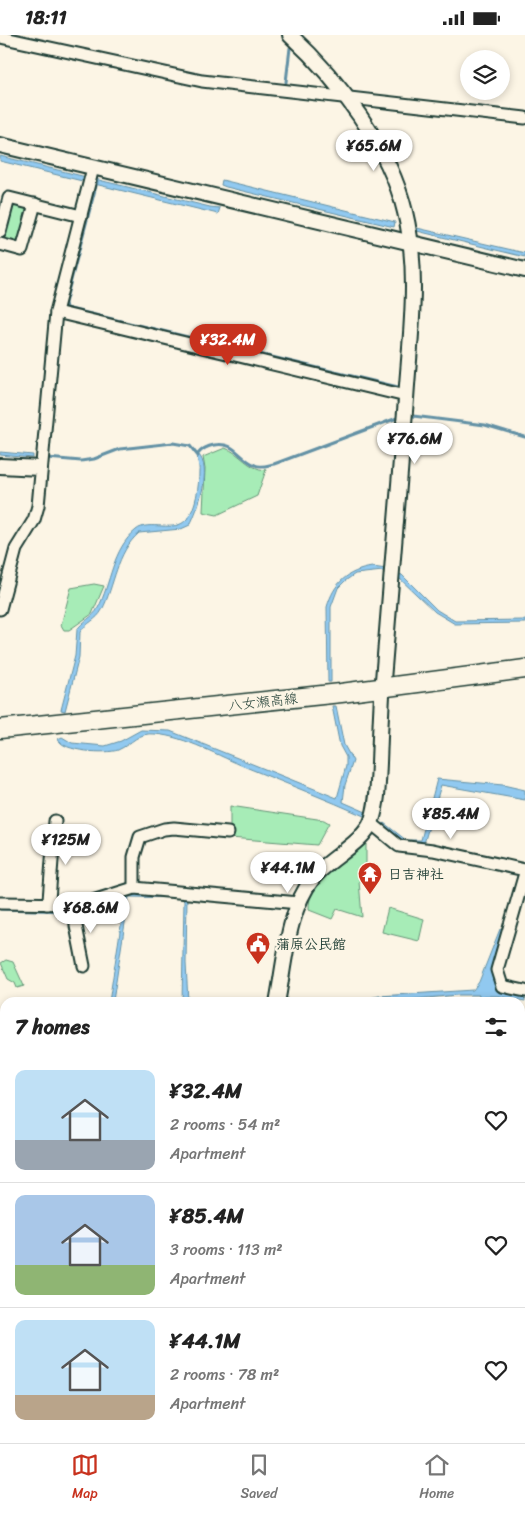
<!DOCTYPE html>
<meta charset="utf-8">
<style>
:root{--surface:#fff;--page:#f2f2f2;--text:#222;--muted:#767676;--line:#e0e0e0;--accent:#c8321e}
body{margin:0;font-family:Sriracha,"Klee One",sans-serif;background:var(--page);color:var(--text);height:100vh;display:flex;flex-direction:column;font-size:19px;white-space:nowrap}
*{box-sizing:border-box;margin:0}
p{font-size:16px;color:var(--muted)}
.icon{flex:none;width:28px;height:28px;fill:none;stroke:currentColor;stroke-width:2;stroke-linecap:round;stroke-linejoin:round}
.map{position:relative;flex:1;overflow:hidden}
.panel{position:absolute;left:0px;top:962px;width:525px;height:446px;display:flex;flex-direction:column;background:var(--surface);border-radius:15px 15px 0 0;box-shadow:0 2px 8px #0003}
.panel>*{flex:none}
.buttons{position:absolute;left:460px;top:15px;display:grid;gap:10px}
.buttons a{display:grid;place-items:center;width:50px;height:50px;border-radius:50%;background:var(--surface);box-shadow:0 2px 8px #0003;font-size:25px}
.price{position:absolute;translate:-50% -42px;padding:0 11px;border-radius:18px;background:#fff;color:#222;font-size:16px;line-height:32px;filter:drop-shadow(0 1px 2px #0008)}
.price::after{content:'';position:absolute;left:50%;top:30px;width:15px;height:11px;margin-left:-8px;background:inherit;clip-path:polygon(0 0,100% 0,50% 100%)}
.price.on{background:var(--accent);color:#fff}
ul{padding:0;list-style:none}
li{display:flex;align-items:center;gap:15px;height:125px;padding:0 15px}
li+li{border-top:1px solid var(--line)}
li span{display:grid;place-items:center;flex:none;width:140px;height:100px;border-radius:10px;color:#555}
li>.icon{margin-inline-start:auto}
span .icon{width:60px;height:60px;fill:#fffc;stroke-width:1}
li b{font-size:21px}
h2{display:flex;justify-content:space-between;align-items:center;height:60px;padding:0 15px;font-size:21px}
.status{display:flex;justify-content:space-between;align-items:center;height:35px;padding:0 25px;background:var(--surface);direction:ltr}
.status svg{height:14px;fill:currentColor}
.menu{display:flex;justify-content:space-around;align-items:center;height:70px;border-top:1px solid var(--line);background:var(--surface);font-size:14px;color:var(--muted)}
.menu a{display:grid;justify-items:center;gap:2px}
.menu .on{color:var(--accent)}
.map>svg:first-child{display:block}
.green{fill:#a7ecb7;stroke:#639476}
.water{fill:#91c9f0;stroke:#6391a5}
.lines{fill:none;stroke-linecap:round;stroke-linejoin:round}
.stream{stroke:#6391a5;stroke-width:3}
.minor-casing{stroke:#1f3d34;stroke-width:15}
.tertiary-casing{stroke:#1f3d34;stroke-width:18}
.primary-casing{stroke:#1f3d34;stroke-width:21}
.minor{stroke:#fcf5e5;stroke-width:11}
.tertiary{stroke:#fcf5e5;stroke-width:14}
.primary{stroke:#fcf5e5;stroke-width:18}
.labels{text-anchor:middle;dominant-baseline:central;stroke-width:5;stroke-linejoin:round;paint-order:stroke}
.street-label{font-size:14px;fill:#1f3d34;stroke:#fcf5e5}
.poi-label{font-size:14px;font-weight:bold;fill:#1f3d34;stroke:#fcf5e5;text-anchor:start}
</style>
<div class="status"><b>18:11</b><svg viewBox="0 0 49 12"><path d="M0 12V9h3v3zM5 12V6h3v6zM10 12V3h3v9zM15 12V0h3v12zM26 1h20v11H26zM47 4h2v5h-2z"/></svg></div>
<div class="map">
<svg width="525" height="1408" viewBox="0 0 525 1408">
<rect width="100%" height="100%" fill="#fcf5e5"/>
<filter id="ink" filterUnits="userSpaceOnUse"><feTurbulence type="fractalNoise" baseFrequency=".02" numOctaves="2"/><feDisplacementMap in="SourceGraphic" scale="10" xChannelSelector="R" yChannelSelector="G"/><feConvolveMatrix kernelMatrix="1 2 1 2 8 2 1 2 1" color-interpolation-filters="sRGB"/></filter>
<g filter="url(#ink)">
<!-- green -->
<g class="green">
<path d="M13 169 25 172 28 178 19 208 4 205 2 202Z"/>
<path d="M225 413C241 418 247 434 266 435L257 461 217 480 203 477 205 434 203 422Z"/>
<path d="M94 549 104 551 92 579 69 595H64L61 590 71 553Z"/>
<path d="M230 771 324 785 329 788 317 810 230 803Z"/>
<path d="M366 806V846H359L362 882 337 874 332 884 309 875C307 844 345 822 366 806Z"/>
<path d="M388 873 424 884 419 906 382 897Z"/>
<path d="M6 925 13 927 24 951 17 953 15 948 8 944 1 928Z"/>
<path d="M0 1084 5 1088V1113H0Z"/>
</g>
<!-- water -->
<g class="water">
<path d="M0 121 210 172 220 173 218 179 0 126Z"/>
<path d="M222 145 395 187 394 192 226 152 221 150Z"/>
<path d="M417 193 525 218V222L417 196Z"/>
<path d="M0 417 33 420V423L0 420Z"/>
<path d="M198 419C213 433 198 474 190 490L181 494 139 498C116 518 115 550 102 575 97 585 86 588 80 597L79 622 65 676 61 675 75 621 77 595C82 586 93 583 98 573 111 549 112 514 136 495 149 484 175 499 187 484 196 473 199 451 199 437 200 430 196 424 198 419Z"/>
<path d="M372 532 387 534 402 540 437 575 455 586 525 585V588L455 589 435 577 398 542 383 536 355 539 345 546 338 553 331 572V647H328L327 572C334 548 347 536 372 532Z"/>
<path d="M332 671H336L344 710 353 726 345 750 343 767 366 777 364 781C326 764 287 749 248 733 218 721 187 702 155 699 138 697 132 709 118 715 107 719 62 717 58 704L62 702 72 708 105 711 121 706 141 695 170 696 337 763 346 731V722L340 711Z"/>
<path d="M437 744 503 750 525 755V765L441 750 423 812 405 810 380 791 384 788 406 805H421Z"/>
<path d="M127 858 187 862 186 928 188 967H182L184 866 181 863 129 862 113 966 130 967H109L125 865 124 863 95 875 83 877V872Z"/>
<path d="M0 870 68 872V877L0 875Z"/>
<path d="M500 894 505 897 496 942 525 959V966L498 961H483L481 967H477L479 960H457L378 968H300L319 965 351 967 379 961 473 955 479 947Z"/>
</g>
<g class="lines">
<!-- stream -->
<g class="stream">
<path d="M286 47 290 13"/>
<path d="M97 147 65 268 66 273 398 352"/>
<path d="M413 381 485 390 525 402"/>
<path d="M198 419C202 414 208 411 214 410 235 406 238 423 255 430 261 433 268 430 274 429L397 383"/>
<path d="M47 423 81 426 94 424 120 414 173 408 190 411 198 421"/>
</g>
<defs>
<g id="minor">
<path d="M0 2 202 46 525 83"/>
<path d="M0 197 9 163 81 181"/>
<path d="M0 209 22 215 35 169"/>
<path d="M56 277 406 361"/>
<path d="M0 574 16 514 34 485 38 471 56 277 93 133"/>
<path d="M371 788 399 811 433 815 525 835"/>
<path d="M525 838 497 935 502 951 525 956"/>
<path d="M134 853V822L140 802 164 794 174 793 228 798"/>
<path d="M0 868 83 869 134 853 299 868"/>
<path d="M47 869 49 865 55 786"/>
<path d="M75 869 76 891 84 931"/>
<path d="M0 1040 5 1041"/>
<path d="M520 1068 525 1067"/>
<path d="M0 1079 5 1083"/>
<path d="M520 1182H525"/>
<path d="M520 1338 525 1337"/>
<path d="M367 1408 369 1404"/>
</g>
<g id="tertiary">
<path d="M0 110 525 235"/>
<path d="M0 431 40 433"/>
<path d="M277 968C285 928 287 876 313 843 328 824 364 808 372 785 378 767 378 747 379 728 380 701 381 673 383 645 390 551 399 458 406 364 410 303 420 238 405 177 390 113 338 44 290 0"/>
<path d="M334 1404 338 1408"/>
</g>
<path id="primary" d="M0 694 341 658 525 634"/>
</defs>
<!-- minor casing -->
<use href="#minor" class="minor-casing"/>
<!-- tertiary casing -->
<use href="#tertiary" class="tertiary-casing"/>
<!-- primary casing -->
<use href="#primary" class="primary-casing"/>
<!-- minor -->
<use href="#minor" class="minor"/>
<!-- tertiary -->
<use href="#tertiary" class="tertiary"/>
<!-- primary -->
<use href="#primary" class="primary"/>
</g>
</g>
<!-- icons -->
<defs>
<symbol id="temple-pin" viewBox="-11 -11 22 30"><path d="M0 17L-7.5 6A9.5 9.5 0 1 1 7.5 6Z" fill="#c8321e" stroke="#fcf5e5"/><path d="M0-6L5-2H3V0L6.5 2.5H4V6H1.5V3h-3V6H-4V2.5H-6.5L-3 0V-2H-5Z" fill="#fff"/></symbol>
<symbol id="civic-pin" viewBox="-11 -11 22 30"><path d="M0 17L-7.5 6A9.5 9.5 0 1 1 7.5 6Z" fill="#c8321e" stroke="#fcf5e5"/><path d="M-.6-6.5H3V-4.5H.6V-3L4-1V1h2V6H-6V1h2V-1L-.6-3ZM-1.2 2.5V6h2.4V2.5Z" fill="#fff"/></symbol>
</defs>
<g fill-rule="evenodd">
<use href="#temple-pin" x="356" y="825" width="28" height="38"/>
<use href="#civic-pin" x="244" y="895" width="28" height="38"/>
</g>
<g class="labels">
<!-- street labels -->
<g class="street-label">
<text transform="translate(263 667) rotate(-6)">八女瀬高線</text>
</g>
<!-- poi labels -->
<g class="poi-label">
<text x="388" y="839">日吉神社</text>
<text x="276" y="909">蒲原公民館</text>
</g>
</g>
</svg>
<div class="buttons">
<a><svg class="icon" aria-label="layers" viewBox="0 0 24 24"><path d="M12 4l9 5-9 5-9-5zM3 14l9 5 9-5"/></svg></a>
</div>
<b class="price" style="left:374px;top:137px">¥65.6M</b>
<b class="price on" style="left:228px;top:331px">¥32.4M</b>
<b class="price" style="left:415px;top:430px">¥76.6M</b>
<b class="price" style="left:451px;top:805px">¥85.4M</b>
<b class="price" style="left:66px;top:831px">¥125M</b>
<b class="price" style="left:288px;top:859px">¥44.1M</b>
<b class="price" style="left:91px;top:899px">¥68.6M</b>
<section class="panel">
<h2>7 homes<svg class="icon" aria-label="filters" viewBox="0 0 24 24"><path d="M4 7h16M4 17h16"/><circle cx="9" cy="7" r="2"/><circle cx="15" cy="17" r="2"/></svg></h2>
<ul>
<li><span style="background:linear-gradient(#bfe0f5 70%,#9aa5b1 0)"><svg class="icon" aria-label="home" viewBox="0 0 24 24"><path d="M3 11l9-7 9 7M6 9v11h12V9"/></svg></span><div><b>¥32.4M</b><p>2 rooms · 54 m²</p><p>Apartment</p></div><svg class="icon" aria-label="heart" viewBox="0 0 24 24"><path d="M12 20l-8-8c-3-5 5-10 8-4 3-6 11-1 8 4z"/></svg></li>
<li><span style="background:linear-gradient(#a9c7e8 70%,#8fb573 0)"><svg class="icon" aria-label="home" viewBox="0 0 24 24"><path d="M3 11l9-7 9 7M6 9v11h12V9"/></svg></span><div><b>¥85.4M</b><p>3 rooms · 113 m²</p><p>Apartment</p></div><svg class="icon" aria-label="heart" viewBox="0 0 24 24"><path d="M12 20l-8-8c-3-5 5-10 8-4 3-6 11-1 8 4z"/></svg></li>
<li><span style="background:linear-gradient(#bfe0f5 75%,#b9a48a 0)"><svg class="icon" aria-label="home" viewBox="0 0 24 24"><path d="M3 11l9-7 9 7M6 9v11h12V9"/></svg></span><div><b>¥44.1M</b><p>2 rooms · 78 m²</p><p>Apartment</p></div><svg class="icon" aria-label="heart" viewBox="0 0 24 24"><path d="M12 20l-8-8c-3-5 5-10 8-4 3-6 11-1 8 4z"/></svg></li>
</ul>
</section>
</div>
<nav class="menu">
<a class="on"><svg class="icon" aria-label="map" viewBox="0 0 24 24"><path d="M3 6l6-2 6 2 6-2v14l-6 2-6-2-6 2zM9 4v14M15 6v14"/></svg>Map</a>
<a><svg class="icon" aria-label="saved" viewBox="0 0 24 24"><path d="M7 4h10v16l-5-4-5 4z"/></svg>Saved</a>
<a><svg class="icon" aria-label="home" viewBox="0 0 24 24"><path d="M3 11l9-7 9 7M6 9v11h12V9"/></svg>Home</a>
</nav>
